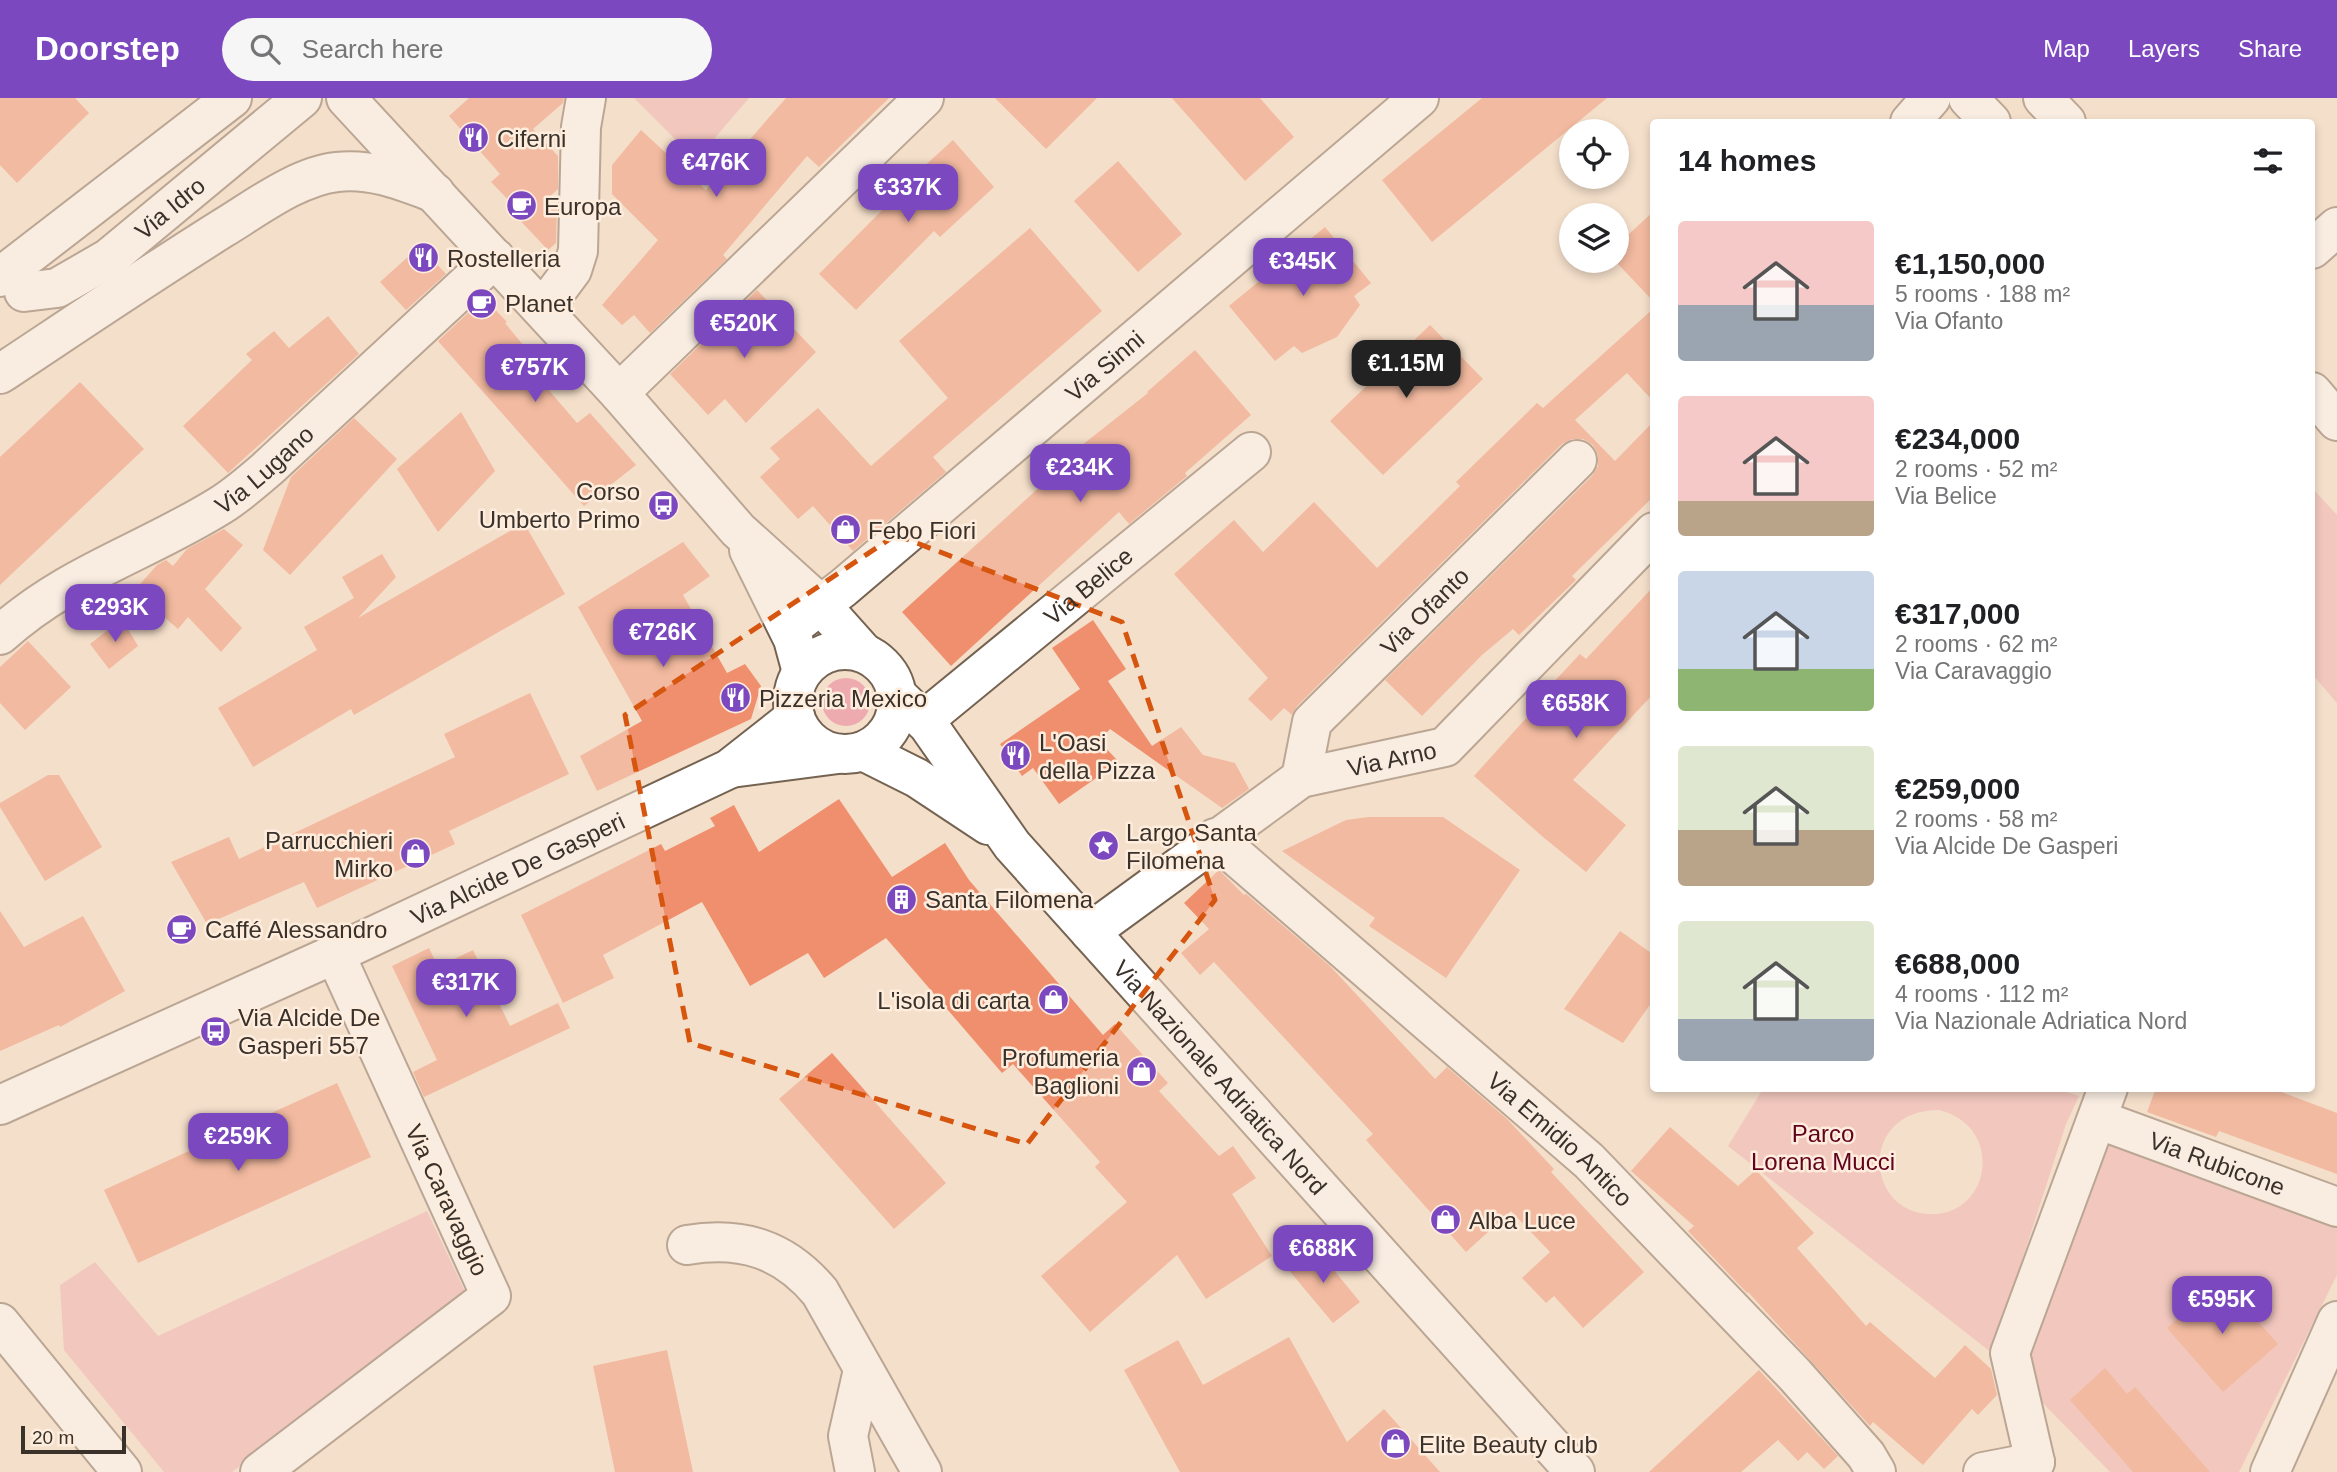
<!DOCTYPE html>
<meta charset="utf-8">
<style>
:root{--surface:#fff;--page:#f6f6f6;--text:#202124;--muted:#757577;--accent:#7c48bf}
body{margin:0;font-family:Arial,sans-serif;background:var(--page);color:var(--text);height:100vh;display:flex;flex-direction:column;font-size:26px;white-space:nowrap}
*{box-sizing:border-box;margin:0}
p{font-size:23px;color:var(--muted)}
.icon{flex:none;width:38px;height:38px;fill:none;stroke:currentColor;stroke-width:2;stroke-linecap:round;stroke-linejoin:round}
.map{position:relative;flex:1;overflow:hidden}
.sheet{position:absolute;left:1650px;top:21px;width:665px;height:973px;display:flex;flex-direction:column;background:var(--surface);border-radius:7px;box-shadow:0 4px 10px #0003}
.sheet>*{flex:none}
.tools{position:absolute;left:1559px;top:21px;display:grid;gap:14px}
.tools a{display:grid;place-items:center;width:70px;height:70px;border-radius:50%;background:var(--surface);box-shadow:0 4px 10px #0003;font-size:35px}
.scale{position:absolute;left:21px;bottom:18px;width:105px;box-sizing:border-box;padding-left:7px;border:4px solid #39312a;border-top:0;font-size:19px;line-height:24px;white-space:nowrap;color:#39312a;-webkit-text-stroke:5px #feeddd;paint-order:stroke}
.price{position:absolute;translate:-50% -60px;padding:0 16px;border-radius:14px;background:var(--accent);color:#fff;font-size:23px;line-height:46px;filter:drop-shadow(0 2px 4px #0008)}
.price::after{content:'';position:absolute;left:50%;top:42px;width:21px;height:16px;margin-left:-10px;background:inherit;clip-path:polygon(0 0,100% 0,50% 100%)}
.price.on{background:#222;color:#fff}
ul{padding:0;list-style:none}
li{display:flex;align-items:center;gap:21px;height:175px;padding:0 28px}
li span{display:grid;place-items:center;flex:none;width:196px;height:140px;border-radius:7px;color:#555}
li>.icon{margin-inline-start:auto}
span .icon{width:84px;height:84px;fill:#fffc;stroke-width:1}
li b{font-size:30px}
h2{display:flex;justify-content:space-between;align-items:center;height:84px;padding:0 28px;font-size:30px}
header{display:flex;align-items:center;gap:42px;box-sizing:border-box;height:98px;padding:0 35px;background:var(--accent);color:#fff}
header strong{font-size:33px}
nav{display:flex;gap:38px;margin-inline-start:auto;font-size:24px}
.search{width:490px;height:63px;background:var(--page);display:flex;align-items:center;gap:18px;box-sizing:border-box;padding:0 24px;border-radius:38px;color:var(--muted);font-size:26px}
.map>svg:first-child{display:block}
.green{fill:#eeabaf;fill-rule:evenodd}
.building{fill:#f08f6d}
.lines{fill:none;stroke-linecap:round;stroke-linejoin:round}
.street-casing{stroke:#756352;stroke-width:42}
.secondary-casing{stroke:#756352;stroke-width:42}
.highway-casing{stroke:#756352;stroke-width:42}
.street{stroke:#fff;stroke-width:38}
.secondary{stroke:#fff;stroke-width:38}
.highway{stroke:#fff;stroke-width:38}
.marked{fill:none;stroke:#d6550f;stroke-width:5;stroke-dasharray:14 9;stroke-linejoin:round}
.labels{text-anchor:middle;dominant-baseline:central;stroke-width:5;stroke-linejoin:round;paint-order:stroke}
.poi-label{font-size:24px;fill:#39312a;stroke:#feeddd;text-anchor:start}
.street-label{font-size:24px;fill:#39312a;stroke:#feeddd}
.park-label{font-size:24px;fill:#63021d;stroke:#feeddd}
</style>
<header>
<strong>Doorstep</strong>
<div class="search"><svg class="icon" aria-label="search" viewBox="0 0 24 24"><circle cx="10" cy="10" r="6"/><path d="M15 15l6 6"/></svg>Search here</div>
<nav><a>Map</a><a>Layers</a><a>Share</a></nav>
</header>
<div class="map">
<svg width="2337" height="1374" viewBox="0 0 2337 1374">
<rect width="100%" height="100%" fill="#f4dfcb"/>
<!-- green -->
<g class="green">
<path d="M634 0H749L696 62Z"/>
<path d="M2312 390 2337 417V605L2312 576Z"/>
<circle cx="846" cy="604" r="24"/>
<path d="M2055 990 2079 998 2066 1026 1992 1255 1728 1048 1763 991ZM1939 1012C2007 1029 1990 1121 1927 1116 1864 1111 1860 1012 1939 1012Z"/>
<path d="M2101 1038 2337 1125V1177L2239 1374H2110L2034 1296 2026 1258Z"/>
<path d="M427 1113 468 1200 232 1374H164L64 1252 60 1187 95 1164 158 1238Z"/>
</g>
<!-- building -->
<g class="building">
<path d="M0 0H75L89 15 17 85 0 67Z"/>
<path d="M469 0H564L563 5 533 31 558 58V91L547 101 557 112 556 145 548 152 515 117 519 113 491 84 500 76 449 18Z"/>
<path d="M786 0H889L819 69 807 58 723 157 727 161 650 235 634 217 622 227 602 207 658 142 612 96V67L641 32 706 92Z"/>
<path d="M995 0H1097L1046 51Z"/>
<path d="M1172 0H1260L1294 39 1245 83Z"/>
<path d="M1482 0H1607L1432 144 1382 82Z"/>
<path d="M953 42 994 89 940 139 934 133 856 212 819 176 899 95 897 93Z"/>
<path d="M1118 63 1182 136 1138 174 1074 103Z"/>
<path d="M1654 113V204L1617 165V147Z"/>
<path d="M1325 129 1371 185 1354 198 1360 207 1337 239 1302 255 1294 248 1275 263 1229 208Z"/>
<path d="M1030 130 1102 213 933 359 946 374 853 453 813 408 798 421 760 379 780 361 770 350 818 310 871 368 948 300 899 243Z"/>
<path d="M420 148 446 176 406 212 380 184Z"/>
<path d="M757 192 816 254 746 325 725 301 708 317 670 276Z"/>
<path d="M484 200 507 224 505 225 548 277 541 283 577 325 590 315 636 367 584 408 438 243Z"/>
<path d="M1654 210V304L1627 275 1575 322 1615 363 1654 323V398L1572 478 1576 482 1519 537 1513 531 1482 557 1422 618 1385 582 1592 378 1598 368V357L1593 347 1583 341H1572L1562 346 1297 608 1292 617 1284 610 1271 623 1248 601 1268 580 1174 476 1234 422 1263 454 1314 404 1377 470 1460 388 1456 384 1537 305 1543 310Z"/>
<path d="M328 218 359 256 228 375 183 328 252 262 246 256 274 233 289 250Z"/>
<path d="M1430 227 1483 281 1383 377 1330 323Z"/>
<path d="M1195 252 1251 317 1185 375 1187 378 1129 426 1119 414 951 568 902 514 1074 358 1072 355 1148 295 1147 294Z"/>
<path d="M80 284 144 351 0 487V359Z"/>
<path d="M461 314 495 373 438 434 397 371Z"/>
<path d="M354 320 397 361 290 477 263 452 291 379Z"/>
<path d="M524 425 565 496 354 617 351 611 253 669 218 610 317 552 304 529 354 500 342 479 382 456 396 479 358 520Z"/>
<path d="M224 431 243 447 205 491 242 530 221 554 188 519 178 531 134 493 157 467 166 462 173 468 187 451Z"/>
<path d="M683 444 710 478 683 497 727 575 745 566 761 588 751 621 597 693 580 658 642 623 578 509Z"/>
<path d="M1654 488V595L1573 682 1626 727 1586 774 1543 739 1474 678 1537 608 1534 605 1580 556 1586 561Z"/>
<path d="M122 521 138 548 109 571 90 546Z"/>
<path d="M1093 522 1126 571 1108 583 1152 648 1181 629 1203 657 1235 665 1249 691 1222 710 1110 631 1099 643 1119 664 1059 706 1033 670 1022 678 1000 646 1080 591 1052 550Z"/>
<path d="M28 543 71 589 25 632 0 605V569Z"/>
<path d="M530 595 569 676 449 733 455 746 317 810 304 784 207 826 171 764 229 739 239 761 455 659 444 636Z"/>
<path d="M48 677H59L102 749 45 783 0 709V705Z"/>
<path d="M839 701 892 779 945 745 969 782 1103 937 1115 926 1168 985 1159 993 1219 1058 1233 1048 1256 1080 1232 1096 1272 1158 1206 1201 1177 1157 1090 1234 1041 1178 1127 1104 1095 1069 1100 1064 1013 966 1002 975 886 840 824 880 808 855 750 888 702 804 603 857 614 880 563 905 521 817 661 746 665 753 715 728 710 720 734 707 759 754Z"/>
<path d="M1368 719H1443L1520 772 1446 880 1369 828 1375 820 1282 753 1346 722Z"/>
<path d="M1219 772 1244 797 1246 796 1330 868 1435 981 1447 969 1507 1021 1554 1071 1551 1074 1644 1174 1583 1230 1554 1198 1546 1205 1522 1180 1550 1154 1511 1113 1466 1154 1366 1042 1373 1036 1214 864 1200 877 1181 855 1209 831 1184 805Z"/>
<path d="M0 813 24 849 83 818 125 893 60 929 59 927 0 953Z"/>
<path d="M1620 833 1654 857V901L1623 945 1564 911Z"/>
<path d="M429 850 438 869 473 852 510 928 558 905 570 930 424 999 413 974 437 962 392 868Z"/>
<path d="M832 955 946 1085 894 1131 779 1001Z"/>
<path d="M337 985 371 1059 138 1165 104 1092Z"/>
<path d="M2156 990H2271L2337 1015V1076L2219 1033 2216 1039 2147 1014Z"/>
<path d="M1670 1029 1738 1088 1756 1072 1814 1135 1797 1150 1866 1228 1870 1224 1935 1280 1965 1247 1991 1271 1997 1297 1978 1317 1972 1311 1923 1367 1873 1324 1870 1328 1748 1194 1747 1195 1688 1133 1694 1128 1631 1073Z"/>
<path d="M1314 1148 1360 1204 1333 1225 1287 1170Z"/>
<path d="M2221 1182 2278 1246 2223 1294 2167 1230Z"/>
<path d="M1289 1239 1347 1344 1384 1311 1440 1374H1180L1124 1272 1178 1242 1203 1287Z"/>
<path d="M667 1252 693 1374H615L593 1268Z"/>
<path d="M2105 1270 2127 1296 2135 1289 2210 1374H2133L2070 1302Z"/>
<path d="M1759 1272 1838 1358 1824 1371 1807 1354 1798 1363 1778 1342 1741 1374H1649Z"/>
</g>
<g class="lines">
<defs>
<g id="street">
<path d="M1968 0 1991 24"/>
<path d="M2043 0 2066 24"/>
<path d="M1910 24 1931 0"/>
<path d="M2312 151 2337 129"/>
<path id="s1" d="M24 194 57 190 109 160 302 0"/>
<path d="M543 211 572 172 578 153 581 29 586 0"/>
<path d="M2312 294 2337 323"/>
<path d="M619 295 924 0"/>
<path id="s2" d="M793 528 843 490 1419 0"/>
<path id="s3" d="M0 537C67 476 146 454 221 407 237 397 252 384 267 371L495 160"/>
<path id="s4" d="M924 622 1251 354"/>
<path id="s5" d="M1301 680 1312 624 1577 362"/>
<path id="s6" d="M1215 740 1589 1063 1795 1277 1866 1357 1876 1374"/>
<path id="s7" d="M1090 834 1301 680 1445 649 1654 434"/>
<path id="s8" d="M2097 1021 2337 1109"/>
<path d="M687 1147C742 1138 784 1151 820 1194L922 1374"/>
<path d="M2035 1364 2010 1255 2108 990"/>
<path d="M260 1374 491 1198 335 856"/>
<path d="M855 1374 848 1338 863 1272"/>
<path d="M1983 1374 2035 1364"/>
<path d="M2270 1374 2337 1223"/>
</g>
<g id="secondary">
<path d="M346 0 619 295 738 432 821 507 863 554"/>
<path d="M749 452 793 541 802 574"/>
<circle cx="845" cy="604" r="52"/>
<path id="s9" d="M898 598 928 627 1012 747 1575 1374"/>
<path d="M863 653 917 680 988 727"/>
<path d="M731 670 838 656"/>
<path id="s10" d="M0 1007 335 856 729 671 795 619"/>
<path d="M0 1225 122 1374"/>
</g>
<g id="highway">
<path d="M0 179 232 0"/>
<path d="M0 276C74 227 148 177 223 130 256 110 298 78 337 74 372 70 403 83 435 95"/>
</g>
</defs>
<!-- street casing -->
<use href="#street" class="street-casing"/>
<!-- secondary casing -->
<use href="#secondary" class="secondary-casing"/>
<!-- highway casing -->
<use href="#highway" class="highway-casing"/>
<!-- street -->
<use href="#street" class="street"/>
<!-- secondary -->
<use href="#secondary" class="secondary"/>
<!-- highway -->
<use href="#highway" class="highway"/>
</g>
<!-- marked area -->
<path d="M0 0H2337V1374H0ZM896 437 1122 524 1215 802 1027 1046 690 945 625 617Z" fill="#f4dfcb" fill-opacity=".55" fill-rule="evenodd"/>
<path class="marked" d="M896 437 1122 524 1215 802 1027 1046 690 945 625 617Z"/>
<!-- icons -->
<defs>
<symbol id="restaurant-disc" viewBox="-11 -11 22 22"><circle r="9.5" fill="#7c48bf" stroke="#feeddd"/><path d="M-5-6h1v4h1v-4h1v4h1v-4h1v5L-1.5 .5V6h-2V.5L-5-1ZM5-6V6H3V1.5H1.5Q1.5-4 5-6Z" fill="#fff"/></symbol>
<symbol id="cafe-disc" viewBox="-11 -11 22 22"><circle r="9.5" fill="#7c48bf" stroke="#feeddd"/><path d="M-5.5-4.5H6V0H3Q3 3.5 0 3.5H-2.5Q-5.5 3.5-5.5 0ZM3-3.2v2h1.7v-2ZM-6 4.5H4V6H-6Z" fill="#fff"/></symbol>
<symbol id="bus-disc" viewBox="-11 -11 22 22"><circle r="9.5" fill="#7c48bf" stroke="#feeddd"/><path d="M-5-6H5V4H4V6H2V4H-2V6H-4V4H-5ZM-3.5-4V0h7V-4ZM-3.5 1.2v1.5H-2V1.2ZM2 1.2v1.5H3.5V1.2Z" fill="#fff"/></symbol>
<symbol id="shop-disc" viewBox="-11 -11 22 22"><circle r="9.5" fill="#7c48bf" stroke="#feeddd"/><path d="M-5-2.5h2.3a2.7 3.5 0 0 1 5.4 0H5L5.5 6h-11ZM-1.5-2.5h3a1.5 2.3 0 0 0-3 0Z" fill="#fff"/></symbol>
<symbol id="sight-disc" viewBox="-11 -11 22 22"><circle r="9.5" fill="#7c48bf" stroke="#feeddd"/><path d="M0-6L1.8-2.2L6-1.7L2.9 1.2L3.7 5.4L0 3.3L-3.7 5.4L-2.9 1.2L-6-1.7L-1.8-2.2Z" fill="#fff"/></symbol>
<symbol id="building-disc" viewBox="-11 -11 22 22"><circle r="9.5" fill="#7c48bf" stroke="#feeddd"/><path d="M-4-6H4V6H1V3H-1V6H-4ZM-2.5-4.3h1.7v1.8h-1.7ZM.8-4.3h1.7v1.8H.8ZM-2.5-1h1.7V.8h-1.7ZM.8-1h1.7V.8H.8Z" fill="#fff"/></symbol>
</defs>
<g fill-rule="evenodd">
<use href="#restaurant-disc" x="456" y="22" width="35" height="35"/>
<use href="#cafe-disc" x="504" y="90" width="35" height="35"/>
<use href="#restaurant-disc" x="406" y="142" width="35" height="35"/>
<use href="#cafe-disc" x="464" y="188" width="35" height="35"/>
<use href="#bus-disc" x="646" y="390" width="35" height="35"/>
<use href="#shop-disc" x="828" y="414" width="35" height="35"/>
<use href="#restaurant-disc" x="718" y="582" width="35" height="35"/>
<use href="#restaurant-disc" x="998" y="640" width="35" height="35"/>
<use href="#sight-disc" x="1086" y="730" width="35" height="35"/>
<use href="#shop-disc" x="398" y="738" width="35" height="35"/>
<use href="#building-disc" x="884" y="784" width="35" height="35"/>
<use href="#cafe-disc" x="164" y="814" width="35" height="35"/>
<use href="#shop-disc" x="1036" y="884" width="35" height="35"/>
<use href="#bus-disc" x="198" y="916" width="35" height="35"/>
<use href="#shop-disc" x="1124" y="956" width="35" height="35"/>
<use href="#shop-disc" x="1428" y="1104" width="35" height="35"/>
<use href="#shop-disc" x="1378" y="1328" width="35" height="35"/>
</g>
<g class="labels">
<!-- poi labels -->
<g class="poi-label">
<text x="497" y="40">Ciferni</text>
<text x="544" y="108">Europa</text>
<text x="447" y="160">Rostelleria</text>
<text x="505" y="205">Planet</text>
<text x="640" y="393" text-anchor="end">Corso<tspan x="640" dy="28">Umberto Primo</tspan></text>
<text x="868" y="432">Febo Fiori</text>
<text x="759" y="600">Pizzeria Mexico</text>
<text x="1039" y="644">L'Oasi<tspan x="1039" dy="28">della Pizza</tspan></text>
<text x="1126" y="734">Largo Santa<tspan x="1126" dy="28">Filomena</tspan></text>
<text x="393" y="742" text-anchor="end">Parrucchieri<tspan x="393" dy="28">Mirko</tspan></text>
<text x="925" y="801">Santa Filomena</text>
<text x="205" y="831">Caffé Alessandro</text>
<text x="1030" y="902" text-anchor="end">L'isola di carta</text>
<text x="238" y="919">Via Alcide De<tspan x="238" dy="28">Gasperi 557</tspan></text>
<text x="1119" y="959" text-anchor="end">Profumeria<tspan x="1119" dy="28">Baglioni</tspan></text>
<text x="1469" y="1122">Alba Luce</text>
<text x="1419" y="1346">Elite Beauty club</text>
</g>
<!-- street labels -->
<g class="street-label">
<text stroke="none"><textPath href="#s1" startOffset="172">Via Idro</textPath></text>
<text stroke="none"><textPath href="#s2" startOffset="406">Via Sinni</textPath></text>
<text stroke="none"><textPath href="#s3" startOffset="313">Via Lugano</textPath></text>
<text stroke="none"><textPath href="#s4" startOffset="212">Via Belice</textPath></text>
<text stroke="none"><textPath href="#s5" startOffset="215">Via Ofanto</textPath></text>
<text stroke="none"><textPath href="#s7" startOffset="354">Via Arno</textPath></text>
<text stroke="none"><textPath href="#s10" startOffset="569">Via Alcide De Gasperi</textPath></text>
<text stroke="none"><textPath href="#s9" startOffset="500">Via Nazionale Adriatica Nord</textPath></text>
<text stroke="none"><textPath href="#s6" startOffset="458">Via Emidio Antico</textPath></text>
<text stroke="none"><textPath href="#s8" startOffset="128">Via Rubicone</textPath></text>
<text transform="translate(447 1102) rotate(65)">Via Caravaggio</text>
</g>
<!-- park labels -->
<g class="park-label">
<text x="1823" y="1035">Parco<tspan x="1823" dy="28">Lorena Mucci</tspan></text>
</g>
</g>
</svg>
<div class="tools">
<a><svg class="icon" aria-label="locate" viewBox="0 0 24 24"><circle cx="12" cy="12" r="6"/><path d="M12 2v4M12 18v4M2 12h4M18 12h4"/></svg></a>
<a><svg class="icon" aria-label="layers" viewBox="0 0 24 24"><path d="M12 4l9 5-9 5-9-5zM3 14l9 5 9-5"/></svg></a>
</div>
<div class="scale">20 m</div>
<b class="price" style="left:716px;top:101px">€476K</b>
<b class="price" style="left:908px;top:126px">€337K</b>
<b class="price" style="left:1303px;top:200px">€345K</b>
<b class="price" style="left:744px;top:262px">€520K</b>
<b class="price on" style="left:1406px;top:302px">€1.15M</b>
<b class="price" style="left:535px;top:306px">€757K</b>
<b class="price" style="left:1080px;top:406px">€234K</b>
<b class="price" style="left:115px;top:546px">€293K</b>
<b class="price" style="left:663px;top:571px">€726K</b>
<b class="price" style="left:1576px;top:642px">€658K</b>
<b class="price" style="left:466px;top:921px">€317K</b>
<b class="price" style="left:238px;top:1075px">€259K</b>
<b class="price" style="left:1323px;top:1187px">€688K</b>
<b class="price" style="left:2222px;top:1238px">€595K</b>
<section class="sheet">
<h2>14 homes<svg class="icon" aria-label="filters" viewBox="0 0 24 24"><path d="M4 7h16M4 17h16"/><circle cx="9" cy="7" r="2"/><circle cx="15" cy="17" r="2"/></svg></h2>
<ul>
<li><span style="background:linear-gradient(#f6c9c9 60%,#9aa5b1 0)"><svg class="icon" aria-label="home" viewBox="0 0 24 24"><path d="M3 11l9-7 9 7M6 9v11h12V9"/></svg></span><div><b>€1,150,000</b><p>5 rooms · 188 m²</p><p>Via Ofanto</p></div></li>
<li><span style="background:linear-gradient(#f6c9c9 75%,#b9a48a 0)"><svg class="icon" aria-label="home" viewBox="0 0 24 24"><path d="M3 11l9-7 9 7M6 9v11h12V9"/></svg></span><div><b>€234,000</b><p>2 rooms · 52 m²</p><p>Via Belice</p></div></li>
<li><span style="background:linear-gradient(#c9d6e8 70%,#8fb573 0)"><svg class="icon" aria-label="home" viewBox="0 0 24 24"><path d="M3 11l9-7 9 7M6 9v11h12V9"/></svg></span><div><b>€317,000</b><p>2 rooms · 62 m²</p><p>Via Caravaggio</p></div></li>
<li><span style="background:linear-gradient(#dfe7d0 60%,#b9a48a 0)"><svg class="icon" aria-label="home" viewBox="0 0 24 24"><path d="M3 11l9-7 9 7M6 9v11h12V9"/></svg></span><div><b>€259,000</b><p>2 rooms · 58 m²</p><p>Via Alcide De Gasperi</p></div></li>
<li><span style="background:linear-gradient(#dfe7d0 70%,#9aa5b1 0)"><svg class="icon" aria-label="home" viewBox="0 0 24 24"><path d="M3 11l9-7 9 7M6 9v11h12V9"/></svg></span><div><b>€688,000</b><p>4 rooms · 112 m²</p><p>Via Nazionale Adriatica Nord</p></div></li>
</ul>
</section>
</div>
